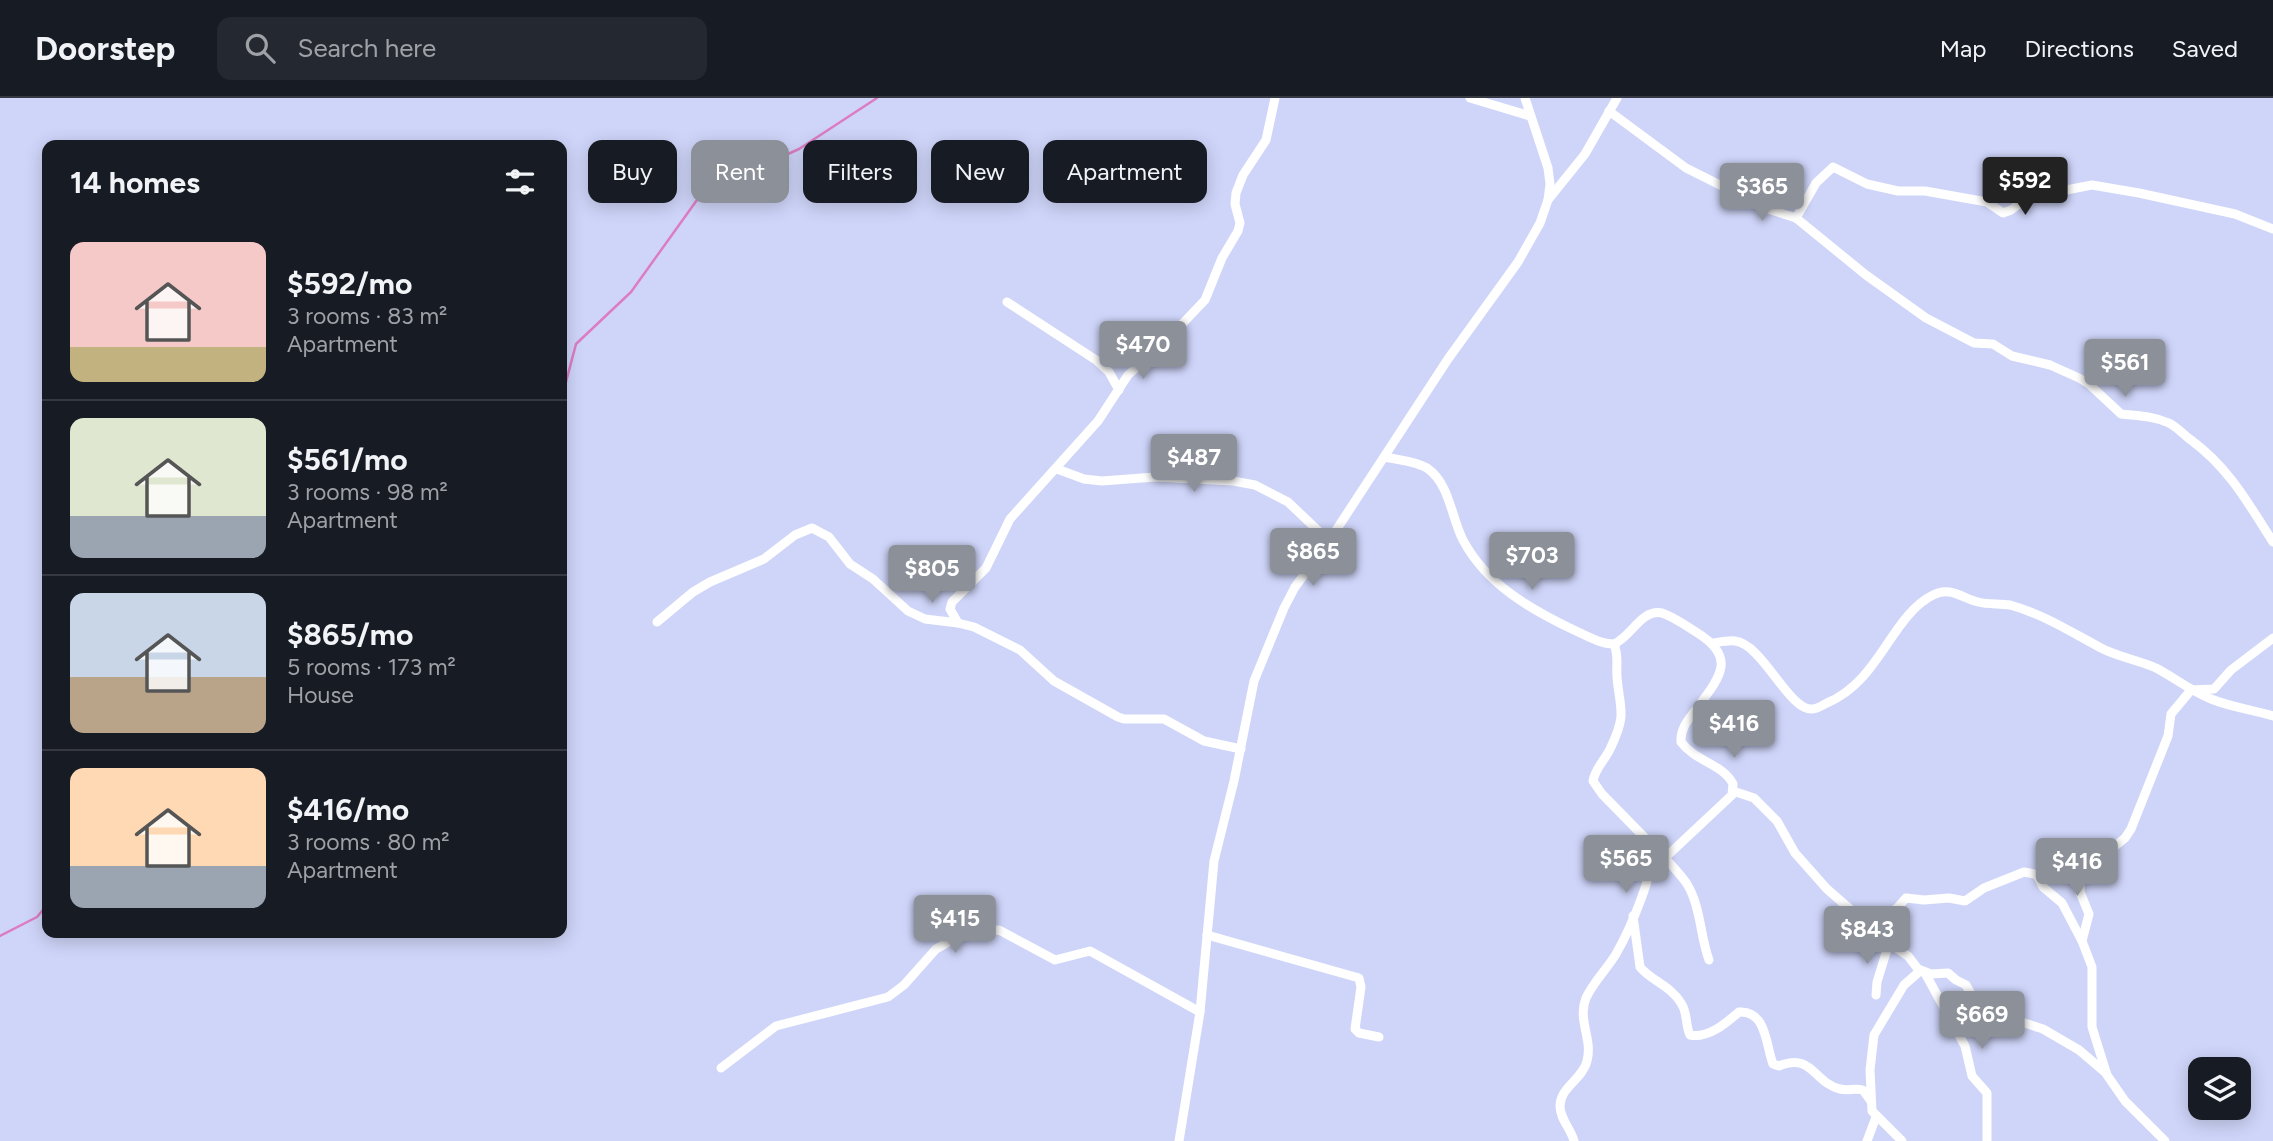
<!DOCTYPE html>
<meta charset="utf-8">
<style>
:root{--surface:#171b24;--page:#242831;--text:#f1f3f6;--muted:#9ea1a6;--line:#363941;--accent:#8c9099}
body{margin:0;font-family:Figtree,sans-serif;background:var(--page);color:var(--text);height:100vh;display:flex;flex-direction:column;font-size:26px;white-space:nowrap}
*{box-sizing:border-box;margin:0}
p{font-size:23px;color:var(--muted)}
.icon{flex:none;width:38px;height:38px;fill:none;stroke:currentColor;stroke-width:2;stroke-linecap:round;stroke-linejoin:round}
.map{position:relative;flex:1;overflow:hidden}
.panel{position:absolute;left:42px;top:42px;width:525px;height:798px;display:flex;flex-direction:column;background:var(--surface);border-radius:14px;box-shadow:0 4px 18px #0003}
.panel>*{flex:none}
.top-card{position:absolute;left:588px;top:42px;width:665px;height:63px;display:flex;gap:14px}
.fabs{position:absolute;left:2188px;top:959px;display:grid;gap:14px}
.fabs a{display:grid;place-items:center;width:63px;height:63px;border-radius:14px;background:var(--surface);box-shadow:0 4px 18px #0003;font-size:35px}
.price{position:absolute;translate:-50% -60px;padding:0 16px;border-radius:7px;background:var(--accent);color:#fff;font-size:23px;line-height:46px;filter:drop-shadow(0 2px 4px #0008)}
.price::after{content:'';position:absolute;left:50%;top:42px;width:21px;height:16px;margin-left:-10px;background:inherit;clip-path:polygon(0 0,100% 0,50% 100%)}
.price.on{background:#222;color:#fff}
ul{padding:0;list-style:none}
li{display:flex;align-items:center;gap:21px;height:175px;padding:0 28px}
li+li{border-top:2px solid var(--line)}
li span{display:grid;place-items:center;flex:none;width:196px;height:140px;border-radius:14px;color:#555}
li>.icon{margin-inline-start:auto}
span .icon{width:84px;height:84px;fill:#fffc;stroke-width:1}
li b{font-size:30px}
h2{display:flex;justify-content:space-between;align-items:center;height:84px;padding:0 28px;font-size:30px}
.pill{padding:0 24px;border-radius:14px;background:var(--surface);box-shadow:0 4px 18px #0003;font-size:24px;line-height:63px}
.pill.on{background:var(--accent);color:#fff}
header{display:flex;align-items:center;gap:42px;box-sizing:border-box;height:98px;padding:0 35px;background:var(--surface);border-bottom:2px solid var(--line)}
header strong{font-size:33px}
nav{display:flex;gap:38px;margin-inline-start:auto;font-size:24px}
.search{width:490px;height:63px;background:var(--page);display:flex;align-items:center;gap:18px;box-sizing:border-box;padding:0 24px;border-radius:14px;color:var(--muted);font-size:26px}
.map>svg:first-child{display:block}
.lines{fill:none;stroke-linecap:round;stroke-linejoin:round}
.stream{stroke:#dc7dc4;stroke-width:2.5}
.minor{stroke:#fff;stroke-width:9}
</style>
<header>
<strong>Doorstep</strong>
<div class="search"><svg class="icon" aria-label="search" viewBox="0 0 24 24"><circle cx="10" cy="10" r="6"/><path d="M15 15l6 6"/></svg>Search here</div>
<nav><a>Map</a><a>Directions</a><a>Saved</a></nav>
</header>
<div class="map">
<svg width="2273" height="1043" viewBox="0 0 2273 1043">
<rect width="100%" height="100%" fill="#cfd5f9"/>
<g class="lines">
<!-- stream -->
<g class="stream">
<path d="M562 299 576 246 631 194 702 95 799 51 877 0"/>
<path d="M0 838 37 819 47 807"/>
</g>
<!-- minor -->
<g class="minor">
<path d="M1470 0 1530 18"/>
<path d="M1609 13 1686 70 1768 111 1796 120 1866 177 1926 220 1974 245 1993 246 2012 258 2050 267 2079 280 2089 286 2121 316C2138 318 2153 318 2169 325 2177 329 2184 337 2191 342 2229 370 2248 405 2273 444"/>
<path d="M1548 102 1585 56 1617 0"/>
<path d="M1796 120 1816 85 1833 69 1867 86 1898 93H1925L1987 104 2003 115 2011 112 2042 89 2061 93 2092 87 2139 95 2235 116 2273 131"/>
<path d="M1007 204 1096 262 1109 274 1119 292"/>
<path d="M1385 359C1398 362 1415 363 1427 370 1450 386 1451 419 1463 442 1486 486 1530 511 1574 532 1587 538 1600 546 1614 546 1632 538 1641 511 1662 515 1674 519 1685 527 1696 534 1737 559 1721 578 1697 610 1689 621 1680 630 1681 644 1696 664 1723 666 1733 686L1732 697 1652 772"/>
<path d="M1057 371 1084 381 1102 383 1155 379 1233 383 1255 387 1288 404 1329 443"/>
<path d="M657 524 693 494 710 484 764 461 795 437 812 430 829 439 850 466 873 481 908 513 925 521 958 525 974 529 1020 552 1054 583 1118 619 1124 621H1164L1204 643 1241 651"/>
<path d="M958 525 950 511 952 504 986 470 1010 421 1098 323 1128 277 1163 246 1205 202 1222 160 1238 133 1240 125 1235 106 1236 95 1243 77 1266 42 1275 0"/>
<path d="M1714 545C1720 544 1728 542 1735 543 1763 546 1789 614 1813 611 1817 611 1823 607 1827 605 1880 583 1891 518 1933 497 1950 488 1962 500 1978 504 1989 507 2000 505 2010 507 2043 516 2071 534 2101 550 2118 559 2138 562 2156 570 2175 580 2191 593 2211 601 2231 609 2253 612 2273 618"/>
<path d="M1733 693 1754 700 1777 723 1795 755 1827 791 1889 845 1908 858 1918 871 1931 876 1948 875 1956 882 1966 887 1972 898 1989 902 2012 921 2043 931 2079 952 2106 975"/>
<path d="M1665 760C1672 768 1681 777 1687 786 1701 809 1700 838 1709 862"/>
<path d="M2037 777 2043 789 2062 805 2082 843"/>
<path d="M1633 818 1640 869C1650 882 1671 888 1681 905 1688 915 1685 927 1690 937 1708 941 1726 925 1739 914 1767 912 1766 949 1773 966L1779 968C1812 954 1814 985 1840 991 1848 993 1855 990 1863 992L1871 1003"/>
<path d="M1869 828 1897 810 1906 800 1924 802 1949 800 1965 803 1984 790 2024 774 2055 780 2081 766 2093 762"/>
<path d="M1207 837 1359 880 1361 889 1355 931 1359 935 1379 939"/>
<path d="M1925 875 1965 948 1972 978 1987 995V1043"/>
<path d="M1876 897 1877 884 1889 845"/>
<path d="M721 970 776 928 888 899 904 887 936 851 952 842 981 833 999 832 1055 862 1090 853 1200 914"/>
<path d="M1179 1043 1200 914 1214 763 1234 683 1254 583 1284 510 1295 489 1329 443 1448 261 1518 164 1540 125 1548 102 1550 86 1548 70 1525 0"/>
<path d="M1574 1043C1571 1031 1560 1021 1560 1008 1560 989 1583 981 1587 963 1593 941 1577 922 1586 900 1594 883 1607 871 1616 856 1628 835 1660 766 1650 745L1602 696 1593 683C1595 670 1606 661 1611 649 1627 615 1620 613 1617 579 1616 567 1619 558 1614 546"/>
<path d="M1867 1043 1876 1019"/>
<path d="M1902 1043 1872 1013 1870 972 1874 937 1904 887 1920 873"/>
<path d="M2165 1043 2125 1003 2107 977 2092 929V869L2082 843 2089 816 2080 794 2081 780 2089 769 2125 740 2131 731 2168 638 2171 616 2191 592 2214 591 2231 572 2273 540"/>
</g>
</g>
</svg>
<div class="fabs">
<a><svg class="icon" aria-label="layers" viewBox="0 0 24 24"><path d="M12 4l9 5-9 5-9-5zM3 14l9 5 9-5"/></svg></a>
</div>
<b class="price on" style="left:2025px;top:119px">$592</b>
<b class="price" style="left:1762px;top:125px">$365</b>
<b class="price" style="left:1143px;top:283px">$470</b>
<b class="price" style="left:2125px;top:301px">$561</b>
<b class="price" style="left:1194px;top:396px">$487</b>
<b class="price" style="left:1313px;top:490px">$865</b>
<b class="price" style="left:1532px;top:494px">$703</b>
<b class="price" style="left:932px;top:507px">$805</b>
<b class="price" style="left:1734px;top:662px">$416</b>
<b class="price" style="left:1626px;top:797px">$565</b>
<b class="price" style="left:2077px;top:800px">$416</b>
<b class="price" style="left:955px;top:857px">$415</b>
<b class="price" style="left:1867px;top:868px">$843</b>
<b class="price" style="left:1982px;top:953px">$669</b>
<div class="top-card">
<a class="pill">Buy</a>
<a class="pill on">Rent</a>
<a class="pill">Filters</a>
<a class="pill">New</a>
<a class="pill">Apartment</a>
</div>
<section class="panel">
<h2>14 homes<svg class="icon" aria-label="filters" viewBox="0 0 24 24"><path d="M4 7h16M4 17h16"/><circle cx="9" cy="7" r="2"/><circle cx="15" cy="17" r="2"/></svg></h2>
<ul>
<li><span style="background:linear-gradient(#f6c9c9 75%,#c2b280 0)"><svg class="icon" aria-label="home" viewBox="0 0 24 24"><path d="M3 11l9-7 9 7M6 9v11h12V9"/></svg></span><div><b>$592/mo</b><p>3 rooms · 83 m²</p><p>Apartment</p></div></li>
<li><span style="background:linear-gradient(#dfe7d0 70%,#9aa5b1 0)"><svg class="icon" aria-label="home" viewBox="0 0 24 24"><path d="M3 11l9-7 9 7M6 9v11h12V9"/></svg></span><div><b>$561/mo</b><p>3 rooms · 98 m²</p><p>Apartment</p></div></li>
<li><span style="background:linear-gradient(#c9d6e8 60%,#b9a48a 0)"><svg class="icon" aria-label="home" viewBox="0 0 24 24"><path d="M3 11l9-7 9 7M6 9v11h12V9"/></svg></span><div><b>$865/mo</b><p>5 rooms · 173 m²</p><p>House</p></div></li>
<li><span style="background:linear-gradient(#ffd9b3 70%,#9aa5b1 0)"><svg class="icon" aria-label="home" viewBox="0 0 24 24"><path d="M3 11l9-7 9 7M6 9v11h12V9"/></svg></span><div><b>$416/mo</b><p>3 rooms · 80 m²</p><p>Apartment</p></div></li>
</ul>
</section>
</div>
